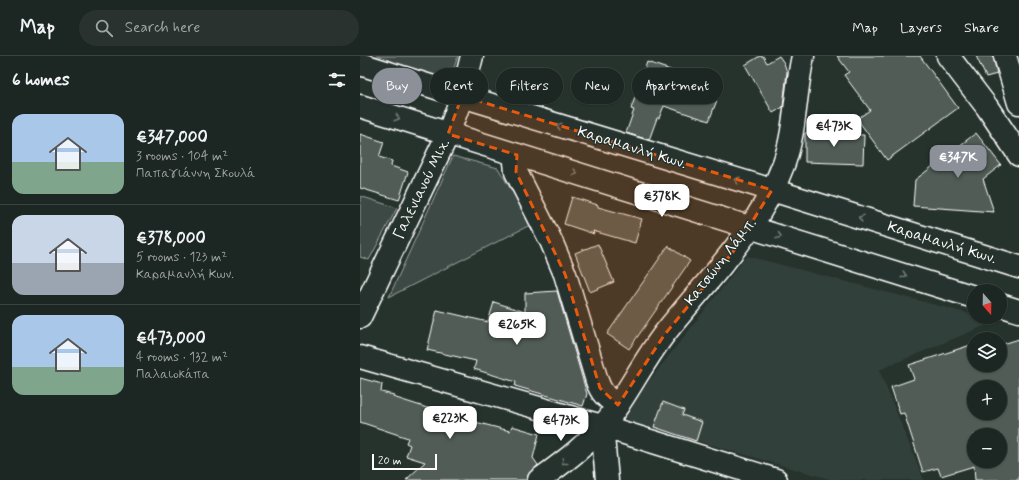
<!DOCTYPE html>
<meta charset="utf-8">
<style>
:root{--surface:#1c2622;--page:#29322f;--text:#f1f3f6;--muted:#a0a5a5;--line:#3a4340;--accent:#8c9099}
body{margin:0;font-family:Mynerve,sans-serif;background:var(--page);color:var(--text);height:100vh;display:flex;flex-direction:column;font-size:15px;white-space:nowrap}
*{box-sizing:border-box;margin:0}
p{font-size:13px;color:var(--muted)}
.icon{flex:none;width:22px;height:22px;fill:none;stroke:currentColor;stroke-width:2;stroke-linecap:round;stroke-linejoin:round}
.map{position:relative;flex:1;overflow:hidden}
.panel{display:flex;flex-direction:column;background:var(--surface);width:360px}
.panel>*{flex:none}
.top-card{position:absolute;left:12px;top:12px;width:380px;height:36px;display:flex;gap:8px}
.needle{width:26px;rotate:160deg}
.fabs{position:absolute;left:607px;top:228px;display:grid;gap:8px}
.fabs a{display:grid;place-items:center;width:40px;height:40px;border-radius:50%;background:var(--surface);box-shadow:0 1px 3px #0004,0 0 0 1px var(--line);font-size:20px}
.scale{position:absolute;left:12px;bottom:10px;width:65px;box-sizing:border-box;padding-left:4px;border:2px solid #fff;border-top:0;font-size:11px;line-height:14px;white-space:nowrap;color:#fff;-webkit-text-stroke:3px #26332d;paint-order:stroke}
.price{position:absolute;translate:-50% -34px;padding:0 9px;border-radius:8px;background:#fff;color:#222;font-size:13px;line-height:26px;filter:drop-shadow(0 1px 2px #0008)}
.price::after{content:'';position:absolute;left:50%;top:24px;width:12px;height:9px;margin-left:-6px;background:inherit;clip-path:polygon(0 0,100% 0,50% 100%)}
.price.active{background:var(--accent);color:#fff}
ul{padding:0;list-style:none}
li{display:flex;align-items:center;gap:12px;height:100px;padding:0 12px}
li+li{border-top:1px solid var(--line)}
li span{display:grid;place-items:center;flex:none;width:112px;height:80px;border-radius:12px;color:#555}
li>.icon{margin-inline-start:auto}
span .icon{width:48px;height:48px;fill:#fffc;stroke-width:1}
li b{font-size:17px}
h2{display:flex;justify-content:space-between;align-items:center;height:48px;padding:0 12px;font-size:17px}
.pill{padding:0 14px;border-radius:18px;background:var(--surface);box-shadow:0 1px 3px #0004,0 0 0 1px var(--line);font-size:14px;line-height:36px}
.pill.active{background:var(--accent);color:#fff}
header{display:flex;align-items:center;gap:24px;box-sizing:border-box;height:56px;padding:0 20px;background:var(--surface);border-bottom:1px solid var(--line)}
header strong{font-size:19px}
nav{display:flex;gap:22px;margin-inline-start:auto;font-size:14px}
.search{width:280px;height:36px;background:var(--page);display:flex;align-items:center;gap:10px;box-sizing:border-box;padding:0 14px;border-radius:22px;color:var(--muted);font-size:15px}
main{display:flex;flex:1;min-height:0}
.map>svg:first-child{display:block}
.built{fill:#333f3a}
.grass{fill:#3e4944;stroke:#9ea4a2}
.building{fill:#515c57;stroke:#fff;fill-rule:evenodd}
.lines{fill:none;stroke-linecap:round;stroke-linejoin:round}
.street-casing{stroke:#fff;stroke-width:25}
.secondary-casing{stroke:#fff;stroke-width:25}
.street{stroke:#26332d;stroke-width:22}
.secondary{stroke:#26332d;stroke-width:22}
.oneway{stroke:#727a76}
.marked{fill:#e8590c;fill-opacity:0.2;stroke:#e8590c;stroke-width:3;stroke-dasharray:8 5;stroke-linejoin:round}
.labels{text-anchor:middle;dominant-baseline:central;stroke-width:3;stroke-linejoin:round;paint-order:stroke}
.street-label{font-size:15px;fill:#fff;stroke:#26332d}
</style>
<header>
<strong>Map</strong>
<div class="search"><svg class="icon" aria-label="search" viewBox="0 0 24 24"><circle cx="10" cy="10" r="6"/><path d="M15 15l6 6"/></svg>Search here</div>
<nav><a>Map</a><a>Layers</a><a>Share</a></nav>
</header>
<main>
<section class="panel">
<h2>6 homes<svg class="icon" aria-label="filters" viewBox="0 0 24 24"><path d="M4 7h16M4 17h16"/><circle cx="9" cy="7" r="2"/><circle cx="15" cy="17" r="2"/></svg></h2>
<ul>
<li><span style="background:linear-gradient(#a9c7e8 60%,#7fa58c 0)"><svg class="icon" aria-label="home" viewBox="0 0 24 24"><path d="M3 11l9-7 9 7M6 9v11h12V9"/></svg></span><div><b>€347,000</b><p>3 rooms · 104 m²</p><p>Παπαγιάννη Σκουλά</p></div></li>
<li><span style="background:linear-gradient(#c9d6e8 60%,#9aa5b1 0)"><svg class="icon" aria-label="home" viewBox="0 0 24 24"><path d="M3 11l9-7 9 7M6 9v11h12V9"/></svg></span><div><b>€378,000</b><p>5 rooms · 123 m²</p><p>Καραμανλή Κων.</p></div></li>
<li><span style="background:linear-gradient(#a9c7e8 65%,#7fa58c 0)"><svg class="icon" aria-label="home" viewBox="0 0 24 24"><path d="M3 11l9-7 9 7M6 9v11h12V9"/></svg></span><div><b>€473,000</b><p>4 rooms · 132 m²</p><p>Παλαιοκάπα</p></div></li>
</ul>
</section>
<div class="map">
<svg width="659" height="424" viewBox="0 0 659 424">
<rect width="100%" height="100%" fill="#26332d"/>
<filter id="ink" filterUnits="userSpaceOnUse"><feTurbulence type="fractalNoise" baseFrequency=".025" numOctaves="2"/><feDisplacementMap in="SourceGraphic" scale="8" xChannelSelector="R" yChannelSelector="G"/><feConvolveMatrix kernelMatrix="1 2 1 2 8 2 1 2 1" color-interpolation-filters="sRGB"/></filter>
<g filter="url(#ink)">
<!-- built -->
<path class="built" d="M387 200 614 259V261H620L636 265 519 314 564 424H473L268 365 265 356Z"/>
<!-- grass -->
<g class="grass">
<path d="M15 0H98L89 26Z"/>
<path d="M93 100 138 112 172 168 29 241Z"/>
<path d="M0 140 37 152 9 204 0 201Z"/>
</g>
<!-- building -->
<g class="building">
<path d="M400 0H403L407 7 419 0 424 7 427 16 423 51 413 57 385 9Z"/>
<path d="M477 0H560L598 52 527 104 497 63 510 54 484 19 489 16Z"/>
<path d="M616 0H633L637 18 626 21Z"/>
<path d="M287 6 337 23 333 36 357 44 349 65 304 50 299 62H297L289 84 266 77 274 54 271 53Z"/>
<path d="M445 77 504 79 503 108 445 106Z"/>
<path d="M616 77 641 109 623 123 634 156 553 150 555 124Z"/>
<path d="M0 78 24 86 19 101 32 105 31 110 48 116 39 144 0 132Z"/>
<path d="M212 141 238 149V151L282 163 275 187 233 175 234 178 204 168Z"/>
<path d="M238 188 254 226 230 236 215 197Z"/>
<path d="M308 190 330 205 269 293 247 278Z"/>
<path d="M197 235 227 338 223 350 155 330 156 326 114 313 116 305 67 294 77 254 128 266 134 246 165 256V237Z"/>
<path d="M659 283V424H615L614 410 581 420 578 412 563 416 544 357 540 358 531 331 554 323 549 309 614 288V309H640V289ZM614 331H640V357H614ZM614 379H640V405H614Z"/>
<path d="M0 322 22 328 21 336 34 339 33 341 92 360 150 375 152 370 179 378 173 402 178 409 168 419 167 424H46L65 406 46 400 50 389 46 387 48 382 0 366Z"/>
<path d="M303 346 324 354 322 359 342 366 336 385 294 371Z"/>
</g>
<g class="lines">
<defs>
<g id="street">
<path d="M645 0 659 47"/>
<path d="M0 8 102 40 412 134 659 211"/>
<path d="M0 50 614 241"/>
<path d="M157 99 155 106 156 116 191 185 205 218 237 325C241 337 247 343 258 349"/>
<path d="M640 249 659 255"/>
<path d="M0 261 88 78 102 40 112 0"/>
<path d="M242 370 247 424"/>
<path d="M179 424C204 406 230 387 249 362 269 335 284 304 305 277 348 223 400 173 424 107 436 73 435 35 443 0"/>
</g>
<g id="secondary">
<path d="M588 0 627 51 659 99"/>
<path d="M0 301 242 370 416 424"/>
</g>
</defs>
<!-- street casing -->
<use href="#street" class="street-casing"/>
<!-- secondary casing -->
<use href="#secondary" class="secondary-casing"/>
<!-- street -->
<use href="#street" class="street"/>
<!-- secondary -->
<use href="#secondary" class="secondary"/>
</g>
<!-- one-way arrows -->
<defs><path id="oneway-chevron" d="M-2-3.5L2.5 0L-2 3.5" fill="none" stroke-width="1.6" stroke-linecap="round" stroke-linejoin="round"/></defs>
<g class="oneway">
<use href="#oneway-chevron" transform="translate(37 62) rotate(17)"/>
<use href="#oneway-chevron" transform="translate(199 70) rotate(-163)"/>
<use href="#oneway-chevron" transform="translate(215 117) rotate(17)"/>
<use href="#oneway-chevron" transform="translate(377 124) rotate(-163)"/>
<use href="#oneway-chevron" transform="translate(501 162) rotate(-163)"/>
<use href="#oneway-chevron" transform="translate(419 180) rotate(17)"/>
<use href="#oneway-chevron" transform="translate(544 219) rotate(17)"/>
<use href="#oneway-chevron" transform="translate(204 406) rotate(141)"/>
</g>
</g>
<!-- marked area -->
<path class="marked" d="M102 40 412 134 373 196 305 278 258 349 240 332 205 218 156 116 157 99 88 78Z"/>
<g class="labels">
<!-- street labels -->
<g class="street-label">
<text transform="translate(272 92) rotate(17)">Καραμανλή Κων.</text>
<text transform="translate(62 133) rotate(-64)">Γαλενιανού Μιχ.</text>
<text transform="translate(582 187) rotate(17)">Καραμανλή Κων.</text>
<text transform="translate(361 206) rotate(-52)">Κατσώνη Λάμπ.</text>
</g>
</g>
</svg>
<div class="fabs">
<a><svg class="needle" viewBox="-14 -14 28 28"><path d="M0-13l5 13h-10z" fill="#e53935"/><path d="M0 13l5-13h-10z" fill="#a0a5a5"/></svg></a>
<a><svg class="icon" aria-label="layers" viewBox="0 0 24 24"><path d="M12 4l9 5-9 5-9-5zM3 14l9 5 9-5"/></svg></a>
<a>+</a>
<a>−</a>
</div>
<div class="scale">20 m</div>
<b class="price" style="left:474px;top:92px">€473K</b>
<b class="price active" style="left:598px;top:123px">€347K</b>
<b class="price" style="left:302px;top:162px">€378K</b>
<b class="price" style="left:157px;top:290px">€265K</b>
<b class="price" style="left:90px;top:384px">€223K</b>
<b class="price" style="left:201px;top:386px">€473K</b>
<div class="top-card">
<a class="pill active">Buy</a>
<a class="pill">Rent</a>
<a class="pill">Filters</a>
<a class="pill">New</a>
<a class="pill">Apartment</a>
</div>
</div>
</main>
